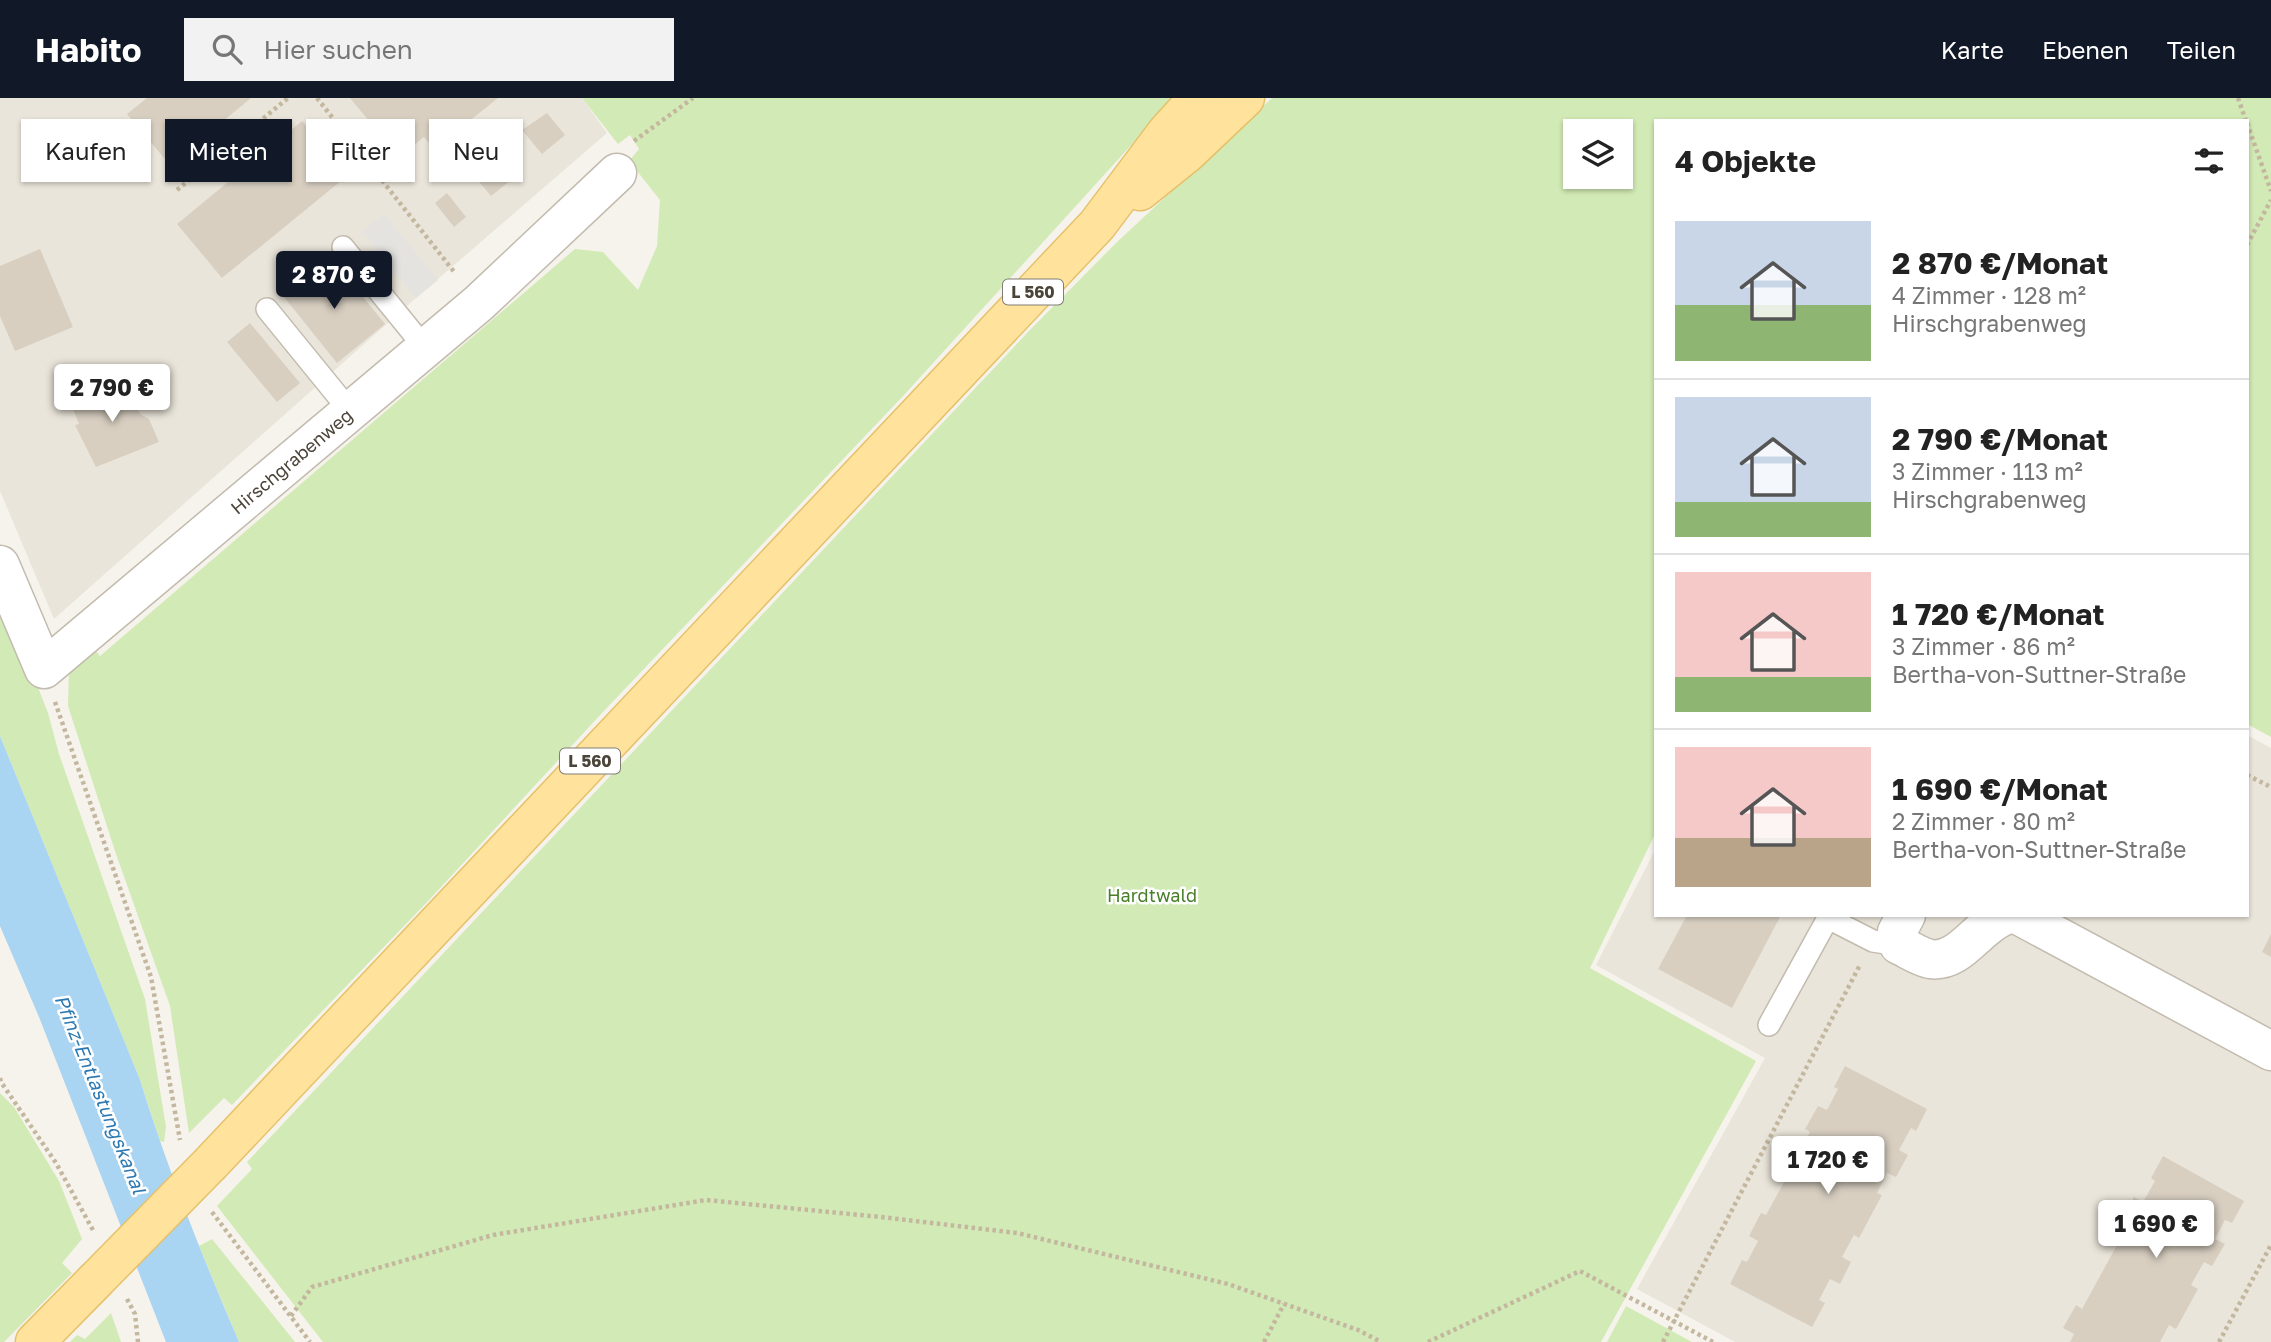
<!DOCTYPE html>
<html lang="de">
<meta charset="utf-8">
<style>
:root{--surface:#fff;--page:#f2f2f2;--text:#222;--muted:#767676;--line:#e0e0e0;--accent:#111827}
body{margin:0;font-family:"Golos Text",sans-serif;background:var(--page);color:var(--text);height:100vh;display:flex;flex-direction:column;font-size:26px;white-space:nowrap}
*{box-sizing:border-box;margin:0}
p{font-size:23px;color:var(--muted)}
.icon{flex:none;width:38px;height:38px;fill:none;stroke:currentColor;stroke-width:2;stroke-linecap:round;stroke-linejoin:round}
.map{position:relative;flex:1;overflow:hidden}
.side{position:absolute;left:1654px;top:21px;width:595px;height:798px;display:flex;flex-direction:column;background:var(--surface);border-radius:0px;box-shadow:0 2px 5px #0004}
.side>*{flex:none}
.hud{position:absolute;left:21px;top:21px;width:665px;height:63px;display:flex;gap:14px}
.fabs{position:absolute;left:1563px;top:21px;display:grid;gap:14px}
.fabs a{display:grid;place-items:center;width:70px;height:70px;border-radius:0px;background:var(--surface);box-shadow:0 2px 5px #0004;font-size:35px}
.price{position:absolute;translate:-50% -60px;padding:0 16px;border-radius:7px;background:#fff;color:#222;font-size:23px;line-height:46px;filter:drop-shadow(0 2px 4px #0008)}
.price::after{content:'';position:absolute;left:50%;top:42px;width:21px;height:16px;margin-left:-10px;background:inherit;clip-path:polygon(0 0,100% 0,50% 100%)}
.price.on{background:var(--accent);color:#fff}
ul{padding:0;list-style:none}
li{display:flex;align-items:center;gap:21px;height:175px;padding:0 21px}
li+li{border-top:2px solid var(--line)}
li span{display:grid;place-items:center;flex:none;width:196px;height:140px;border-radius:0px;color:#555}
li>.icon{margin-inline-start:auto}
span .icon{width:84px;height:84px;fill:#fffc;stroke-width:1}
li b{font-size:30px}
h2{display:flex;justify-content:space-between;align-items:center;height:84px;padding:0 21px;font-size:30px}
.chip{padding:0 24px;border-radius:0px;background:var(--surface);box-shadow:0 2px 5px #0004;font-size:24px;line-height:63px}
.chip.on{background:var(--accent);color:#fff}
header{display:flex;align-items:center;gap:42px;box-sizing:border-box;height:98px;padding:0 35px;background:var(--accent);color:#fff}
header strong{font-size:33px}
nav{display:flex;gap:38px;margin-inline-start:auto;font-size:24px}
.search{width:490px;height:63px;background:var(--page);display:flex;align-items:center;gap:18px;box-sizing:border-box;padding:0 24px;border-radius:0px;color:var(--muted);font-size:26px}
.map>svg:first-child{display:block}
.residential{fill:#eae5da}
.green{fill:#d2eab5;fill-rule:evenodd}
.parking{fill:#e5e3e0}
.water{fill:#a9d4f2}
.building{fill:#d8cfc1}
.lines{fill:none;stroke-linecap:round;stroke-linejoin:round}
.service-casing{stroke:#c2bbae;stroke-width:24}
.minor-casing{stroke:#c2bbae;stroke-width:41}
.primary-casing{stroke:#e6c16a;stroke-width:41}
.path{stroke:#c4b79f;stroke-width:4.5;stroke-dasharray:3.5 3.5;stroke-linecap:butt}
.service{stroke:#fff;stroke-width:21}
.minor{stroke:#fff;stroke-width:38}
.primary{stroke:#ffe39c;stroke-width:38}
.primary-bridge-casing{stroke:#e6c16a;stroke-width:41;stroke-linecap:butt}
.primary-bridge{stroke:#ffe39c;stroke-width:38}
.labels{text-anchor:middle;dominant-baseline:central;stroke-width:5;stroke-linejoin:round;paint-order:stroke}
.shield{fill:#fff;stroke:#817c74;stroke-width:2}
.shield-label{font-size:16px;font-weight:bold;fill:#4b4439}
.street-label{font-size:18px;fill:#4b4439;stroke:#fff}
.park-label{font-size:18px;fill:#4a7f2a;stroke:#fff}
.water-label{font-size:19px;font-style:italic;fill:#2e7ab2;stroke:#fff}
</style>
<header>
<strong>Habito</strong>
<div class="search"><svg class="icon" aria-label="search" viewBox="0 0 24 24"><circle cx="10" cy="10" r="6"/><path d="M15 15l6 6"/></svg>Hier suchen</div>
<nav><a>Karte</a><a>Ebenen</a><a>Teilen</a></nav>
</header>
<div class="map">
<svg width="2271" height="1244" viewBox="0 0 2271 1244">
<rect width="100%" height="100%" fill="#f6f3ec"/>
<!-- residential -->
<g class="residential">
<path d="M0 0H582L607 35 416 200 54 521 0 393Z"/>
<path d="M2247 637 2271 650V1244H1735L1637 1191 1765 960 1596 867 1655 752 1656 817H2247Z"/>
</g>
<!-- green -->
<g class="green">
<path d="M582 0H1174L904 297 601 616 429 802 232 1007 224 1000 189 1035 170 908 116 756 68 608 69 572 91 547 100 558 575 151 603 154 638 192 657 148 660 102 629 63 639 51 630 37 618 46Z"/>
<path d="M1272 0H2271V639L2247 626V23H1656L1655 736 1590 870 1756 963 1601 1244H323L217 1108 252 1071 247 1064 1028 234 1116 145ZM1575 33H1620V79H1575Z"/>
<path d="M0 492 48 615 59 656 145 901 166 1029 164 1044 160 1043 140 982 0 638Z"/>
<path d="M0 995 14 1009 59 1083 82 1141 62 1165 72 1175 4 1244H0Z"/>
<path d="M212 1141 295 1244H239L199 1148Z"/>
<path d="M1626 1208 1692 1244H1607Z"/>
<path d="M111 1215 121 1244H70L77 1237 85 1241Z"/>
</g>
<!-- parking -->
<path class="parking" d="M384 116 438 182 416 200 362 134Z"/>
<!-- water -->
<path class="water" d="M0 638 140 982C168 1072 202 1158 239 1244H166L39 919 0 828Z"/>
<!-- building -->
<g class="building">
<path d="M147 0H251L170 67 127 16Z"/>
<path d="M350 0H498L458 32 454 27 431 47 424 39 399 59Z"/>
<path d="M547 15 565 37 542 56 522 32Z"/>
<path d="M302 23 347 78 222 180 177 126Z"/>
<path d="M497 55 516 78 491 98 471 74Z"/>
<path d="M447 95 466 119 454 129 435 105Z"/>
<path d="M40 151 73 229 15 253 0 218V168Z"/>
<path d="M331 160 385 226 337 265 284 199Z"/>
<path d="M250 225 300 285 277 304 227 244Z"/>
<path d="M125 281 140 316 149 321 159 344 96 369 75 327 79 326 70 303Z"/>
<path d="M1687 817H1781L1732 910 1658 871Z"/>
<path d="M2271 836V859L2262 854Z"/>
<path d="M1845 968 1927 1011 1916 1033 1911 1030 1899 1052 1908 1057 1896 1079 1887 1075 1877 1095 1882 1097 1859 1140 1854 1137 1842 1159 1851 1164 1840 1186 1830 1181 1819 1202 1825 1205 1812 1229 1730 1186 1742 1162 1747 1164 1758 1143 1749 1138 1761 1115 1766 1117 1788 1077 1810 1034 1805 1031 1818 1008 1827 1012 1838 991 1834 989Z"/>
<path d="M2163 1058 2244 1103 2232 1125 2225 1122 2215 1141 2225 1146 2212 1168 2204 1164 2191 1187 2198 1191 2176 1231 2169 1227 2160 1244H2070L2074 1236 2063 1230 2076 1207 2082 1211 2129 1125 2122 1122 2134 1099 2143 1104 2155 1083 2151 1080Z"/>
</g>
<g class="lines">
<defs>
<g id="service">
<path d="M343 149 425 250"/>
<path d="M267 211 350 313"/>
<path d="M1769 927 1828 820 1873 843 1899 847"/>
</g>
<g id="minor">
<path id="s1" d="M0 467 44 571 479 205 617 75"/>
<path d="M1906 817 1897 834 1899 847C1908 851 1920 859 1930 861 1961 866 1979 825 2007 817"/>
<path d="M2018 817 2271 953"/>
</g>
<g id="primary">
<path d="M1140 93 1187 55 1245 0"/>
<path d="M211 1065 1097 127 1167 34 1198 0"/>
<path d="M35 1244 96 1182"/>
</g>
</defs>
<!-- service casing -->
<use href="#service" class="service-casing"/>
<!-- minor casing -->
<use href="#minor" class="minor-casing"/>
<!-- primary casing -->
<use href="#primary" class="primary-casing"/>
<!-- path -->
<g class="path">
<path d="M317 0 455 175"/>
<path d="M2238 0 2246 23"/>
<path d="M2247 25 2271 93"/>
<path d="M634 43 693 0"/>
<path d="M177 92 288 0"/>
<path d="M2247 147 2271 102"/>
<path d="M55 604 151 879 180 1042"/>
<path d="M2247 677 2271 689"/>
<path d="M0 980 1 984 56 1065 94 1134"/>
<path d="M212 1114 310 1244"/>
<path d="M127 1201 135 1216 138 1244"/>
<path d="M291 1218 312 1189 493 1137 706 1102 881 1119 1017 1135 1228 1186 1358 1232 1381 1244"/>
<path d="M1264 1244 1284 1206"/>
<path d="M1428 1244 1580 1173 1713 1244"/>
<path d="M1663 1244 1860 867"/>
<path d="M2219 1244 2271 1147"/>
</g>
<!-- service -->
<use href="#service" class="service"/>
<!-- minor -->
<use href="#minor" class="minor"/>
<!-- primary -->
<use href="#primary" class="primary"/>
<defs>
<path id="primary-bridge" d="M96 1182 211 1065"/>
</defs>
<!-- primary-bridge casing -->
<use href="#primary-bridge" class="primary-bridge-casing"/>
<!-- primary-bridge -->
<use href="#primary-bridge" class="primary-bridge"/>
</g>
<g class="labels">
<!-- shield labels -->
<g class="shield">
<rect x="1003" y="181.5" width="60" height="25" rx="5"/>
<rect x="560" y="650.5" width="60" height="25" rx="5"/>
</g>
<g class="shield-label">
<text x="1033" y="194">L 560</text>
<text x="590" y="663">L 560</text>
</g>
<!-- street labels -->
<g class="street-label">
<text stroke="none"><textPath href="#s1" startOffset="436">Hirschgrabenweg</textPath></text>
</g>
<!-- park labels -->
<g class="park-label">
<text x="1152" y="797">Hardtwald</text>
</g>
<!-- water labels -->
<g class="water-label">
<text transform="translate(101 996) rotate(68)">Pfinz-Entlastungskanal</text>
</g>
</g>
</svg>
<div class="fabs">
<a><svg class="icon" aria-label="layers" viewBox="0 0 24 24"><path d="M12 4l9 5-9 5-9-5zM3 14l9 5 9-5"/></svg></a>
</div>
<b class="price on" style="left:334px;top:213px">2 870 €</b>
<b class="price" style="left:112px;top:326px">2 790 €</b>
<b class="price" style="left:1828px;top:1098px">1 720 €</b>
<b class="price" style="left:2156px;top:1162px">1 690 €</b>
<div class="hud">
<a class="chip">Kaufen</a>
<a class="chip on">Mieten</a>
<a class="chip">Filter</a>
<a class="chip">Neu</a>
</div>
<section class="side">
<h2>4 Objekte<svg class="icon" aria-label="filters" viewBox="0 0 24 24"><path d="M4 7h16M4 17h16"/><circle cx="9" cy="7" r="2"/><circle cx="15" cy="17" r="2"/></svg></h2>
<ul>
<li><span style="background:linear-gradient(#c9d6e8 60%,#8fb573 0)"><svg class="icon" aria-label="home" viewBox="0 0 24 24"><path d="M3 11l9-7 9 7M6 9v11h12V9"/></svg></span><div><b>2 870 €/Monat</b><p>4 Zimmer · 128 m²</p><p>Hirschgrabenweg</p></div></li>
<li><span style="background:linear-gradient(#c9d6e8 75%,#8fb573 0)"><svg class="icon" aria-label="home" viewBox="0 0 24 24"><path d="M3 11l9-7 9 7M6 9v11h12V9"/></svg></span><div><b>2 790 €/Monat</b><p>3 Zimmer · 113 m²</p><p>Hirschgrabenweg</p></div></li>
<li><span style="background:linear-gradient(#f6c9c9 75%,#8fb573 0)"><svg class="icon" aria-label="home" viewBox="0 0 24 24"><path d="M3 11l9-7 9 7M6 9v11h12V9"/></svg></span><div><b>1 720 €/Monat</b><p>3 Zimmer · 86 m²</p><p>Bertha-von-Suttner-Straße</p></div></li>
<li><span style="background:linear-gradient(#f6c9c9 65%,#b9a48a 0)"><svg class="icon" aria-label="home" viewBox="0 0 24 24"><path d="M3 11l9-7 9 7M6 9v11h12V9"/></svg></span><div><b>1 690 €/Monat</b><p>2 Zimmer · 80 m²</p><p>Bertha-von-Suttner-Straße</p></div></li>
</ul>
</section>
</div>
